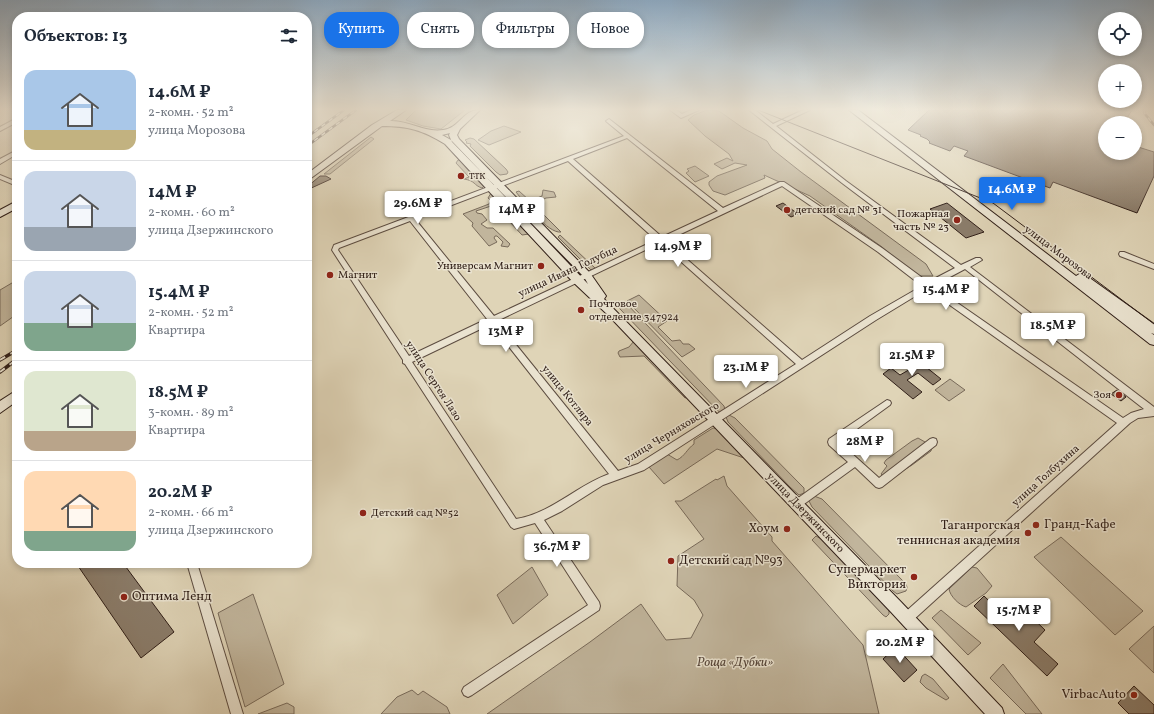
<!DOCTYPE html>
<html lang="ru">
<meta charset="utf-8">
<style>
:root{--surface:#fff;--page:#f2f2f3;--text:#1f2937;--muted:#747a83;--line:#e0e1e3;--accent:#1a73e8}
body{margin:0;font-family:Vollkorn,serif;background:var(--page);color:var(--text);height:100vh;display:flex;flex-direction:column;font-size:15px;white-space:nowrap}
*{box-sizing:border-box;margin:0}
p{font-size:13px;color:var(--muted)}
.icon{flex:none;width:22px;height:22px;fill:none;stroke:currentColor;stroke-width:2;stroke-linecap:round;stroke-linejoin:round}
.map{position:relative;flex:1;overflow:hidden}
.panel{position:absolute;left:12px;top:12px;width:300px;height:556px;display:flex;flex-direction:column;background:var(--surface);border-radius:16px;box-shadow:0 2px 6px #0003}
.panel>*{flex:none}
.hud{position:absolute;left:324px;top:12px;width:380px;height:36px;display:flex;gap:8px}
.buttons{position:absolute;left:1098px;top:12px;display:grid;gap:8px}
.buttons a{display:grid;place-items:center;width:44px;height:44px;border-radius:50%;background:var(--surface);box-shadow:0 2px 6px #0003;font-size:20px}
.price{position:absolute;translate:-50% -34px;padding:0 9px;border-radius:4px;background:#fff;color:#222;font-size:13px;line-height:26px;filter:drop-shadow(0 1px 2px #0008)}
.price::after{content:'';position:absolute;left:50%;top:24px;width:12px;height:9px;margin-left:-6px;background:inherit;clip-path:polygon(0 0,100% 0,50% 100%)}
.price.selected{background:var(--accent);color:#fff}
ul{padding:0;list-style:none}
li{display:flex;align-items:center;gap:12px;height:100px;padding:0 12px}
li+li{border-top:1px solid var(--line)}
li span{display:grid;place-items:center;flex:none;width:112px;height:80px;border-radius:12px;color:#555}
li>.icon{margin-inline-start:auto}
span .icon{width:48px;height:48px;fill:#fffc;stroke-width:1}
li b{font-size:17px}
h2{display:flex;justify-content:space-between;align-items:center;height:48px;padding:0 12px;font-size:17px}
.chip{padding:0 14px;border-radius:16px;background:var(--surface);box-shadow:0 2px 6px #0003;font-size:14px;line-height:36px}
.chip.selected{background:var(--accent);color:#fff}
.map>svg:first-child{display:block}
.green{fill:#c1b59c;stroke:#786a5a}
.building{fill:#8b7d6b;stroke:#301f18}
.lines{fill:none;stroke-linecap:round;stroke-linejoin:round}
.street-casing{stroke:#5c4c40;stroke-width:2}
.secondary-casing{stroke:#301f18;stroke-width:2}
.street{fill:#eae3d0;fill-rule:evenodd}
.secondary{fill:#eae3d0;fill-rule:evenodd}
.tram{stroke:#301f18;stroke-width:1}
.rail-far1-casing{stroke:#301f18;stroke-width:2.5}
.rail-casing{stroke:#301f18;stroke-width:3.5}
.rail-far1{stroke:#eae3d0;stroke-width:1.5;stroke-dasharray:4.5;stroke-linecap:butt}
.rail{stroke:#eae3d0;stroke-width:2;stroke-dasharray:6;stroke-linecap:butt}
.poi-dot{fill:#8f2418;stroke:#eae3d0;stroke-width:1.5}
.labels{text-anchor:middle;dominant-baseline:central;stroke-width:3;stroke-linejoin:round;paint-order:stroke}
.far-poi-label{font-size:9px;fill:#301f18;stroke:#eae3d0;text-anchor:start}
.poi-label{font-size:11px;fill:#301f18;stroke:#eae3d0;text-anchor:start}
.street-label{font-size:11px;fill:#301f18;stroke:#eae3d0}
.near-poi-label{font-size:13px;fill:#301f18;stroke:#eae3d0;text-anchor:end}
.near-park-label{font-size:13px;font-style:italic;fill:#544439;stroke:#eae3d0}
</style>
<div class="map">
<svg width="1154" height="714" viewBox="0 0 1154 714">
<rect width="100%" height="100%" fill="#dfd4b7"/>
<filter id="stains"><feTurbulence type="fractalNoise" baseFrequency=".005" numOctaves="4"/><feColorMatrix values="0 0 0 0 .2 0 0 0 0 .09 0 0 0 0 .02 0 0 0 .5 -.17"/></filter>
<radialGradient id="worn" r=".72"><stop offset=".6" stop-color="#630" stop-opacity="0"/><stop offset="1" stop-color="#630" stop-opacity=".3"/></radialGradient>
<!-- green -->
<g class="green">
<path d="M416 110H465L441 129 423 126 406 120Z"/>
<path d="M707 110 719 111 743 128 767 141 772 149 801 172 926 264 933 276H915L882 247 810 196 764 175 765 178 725 195 713 191 709 185V182L717 176 747 165 735 163 722 169 714 164 727 158 733 161 729 154 705 136 688 120 694 115Z"/>
<path d="M504 126 521 132 489 145 478 140 491 131Z"/>
<path d="M371 137 374 139 330 174H324Z"/>
<path d="M470 138 474 139 506 169 508 172 507 174 500 175 496 172 470 146 471 144 466 143 467 142 465 140Z"/>
<path d="M458 160H460L474 172V176L477 177 484 184V186L482 188C473 185 476 181 464 179L469 177 456 163Z"/>
<path d="M695 166 709 176 695 182 686 173 689 171 687 169Z"/>
<path d="M543 190 554 192 556 197 546 198 533 204 561 232C548 234 524 202 516 192L519 191 530 201 542 196Z"/>
<path d="M491 193 529 234 522 235 494 205 476 211 477 213 482 214 487 220 481 224 487 228H493L510 244 508 247 501 246 503 242 497 236H495L494 238 497 242 489 246 472 226 473 223 463 214 489 204 491 201 488 198Z"/>
<path d="M560 235 595 268 594 269 591 270 558 237Z"/>
<path d="M17 280V314L0 326V290Z"/>
<path d="M639 295 667 321 658 327 672 341 680 340 683 344H689L695 349 682 357 627 301Z"/>
<path d="M625 302 724 406 725 410 720 412 718 411 620 309V305Z"/>
<path d="M634 341 689 397 685 398 644 356 620 357 618 353 619 351 629 347Z"/>
<path d="M950 379 965 390 949 401 935 390Z"/>
<path d="M729 415 735 418 800 484 804 488V493L799 495 790 487 728 422 726 417Z"/>
<path d="M713 428 719 429 743 453 744 458 717 449 664 484 649 467 667 454 677 460C685 456 687 449 694 444V440Z"/>
<path d="M918 438 932 446 931 451 912 465 888 480 881 474 887 466 884 463 886 460 912 441Z"/>
<path d="M724 476 727 486 772 537V541L863 645 879 714H487L590 642 641 604 666 640 691 638 703 615 694 600 677 586 678 556 704 539 675 501H681L716 479 717 480Z"/>
<path d="M814 496 822 499 905 583 907 587 906 591 897 594 893 591 812 507 809 501Z"/>
<path d="M816 536 821 539 889 610V614L886 617 883 615 812 540Z"/>
<path d="M1061 537 1143 611 1115 635 1034 557Z"/>
<path d="M532 567 548 595 513 624 497 595Z"/>
<path d="M972 567 977 568 992 586 986 593 966 607C959 605 950 596 949 589Z"/>
<path d="M253 594 284 684 245 707 218 613Z"/>
<path d="M941 610 981 643 968 655 932 618Z"/>
<path d="M1154 626V673L1129 649Z"/>
<path d="M1003 664 1042 714H1026L990 678Z"/>
<path d="M925 674 933 679 949 698 946 700 926 688 920 682 922 676Z"/>
<path d="M412 690 418 695 423 691 447 707 450 714H381L397 697Z"/>
<path d="M287 703 294 707V714H258Z"/>
</g>
<!-- building -->
<g class="building">
<path d="M929 110H1132L1124 123H1105V153H1135V146L1154 152V176L1137 213 1053 182 1050 188 964 156 968 151 954 146 950 151 929 143 930 142 927 139 920 136 921 135 908 130Z"/>
<path d="M320 176H326L331 179 307 190V187Z"/>
<path d="M783 203 798 214 791 217 776 206Z"/>
<path d="M947 203 984 232 966 238 930 209Z"/>
<path d="M911 355 941 379 933 385 918 373 907 380 922 392 913 399 883 374 891 368 900 375 912 368 903 361Z"/>
<path d="M1117 390 1126 397 1121 401 1111 394Z"/>
<path d="M76 563H123L174 632 141 658Z"/>
<path d="M984 596 1005 616 1018 604 1045 630 1034 642 1058 664 1047 676 974 606Z"/>
<path d="M896 647 917 670 904 682 883 659Z"/>
<path d="M1134 686 1154 705V714H1129L1118 703Z"/>
</g>
<g class="lines">
<defs>
<g id="street">
<path d="M670 110H676L682 114 691 110H699L681 118Z"/>
<path d="M749 110H755L773 124 803 110H810L776 126 846 181 961 265 976 258H980L982 260 970 267 1154 407V416L1138 418 1130 423 911 622 907 623 903 622 902 618 903 614 1117 423 927 289 876 320 644 470 603 485 562 511 544 520 599 602 600 606 599 610 472 695 468 697 464 695 462 691 464 687 588 605 535 523 514 529 511 527 405 364 403 363V360L332 250 334 245 624 136 607 122 606 121 609 119 723 208 780 182H784L882 248 928 282 955 268 842 183ZM627 138 718 211 662 237 573 159ZM568 161 656 240 494 316 415 219ZM782 186 878 252 922 286 870 316 802 360 666 241ZM410 221 487 319 409 356 338 250 339 248ZM660 243 796 364 638 464 618 471 497 321ZM965 269 1144 409 1131 413 1123 418 933 286ZM491 324 609 474C576 486 552 513 516 519L412 362Z"/>
<path d="M17 118V122L0 131V127Z"/>
<path d="M17 150V154L0 164V159Z"/>
<path d="M0 175 17 182V186L0 179Z"/>
<path d="M1120 252H1124L1154 264V269L1120 256 1119 254Z"/>
<path d="M887 400 890 401 891 403 890 405 839 442 879 478 930 439 933 438 936 439 937 442 936 445 882 487 879 488 876 487 855 467 800 507 797 508 794 507 792 504 794 501 848 462 829 445 828 442 829 439Z"/>
<path d="M187 563H197L243 714H231Z"/>
</g>
<g id="secondary">
<path d="M397 110H406L390 121C408 120 425 133 443 130 460 128 462 110 480 110L460 129 457 135 459 139 590 273 606 296 604 299 901 602 1002 708 1004 714H985L891 612 609 316 573 282 445 144C423 130 407 126 382 126L307 181V174L372 125ZM450 133 449 135 452 142 584 277 588 284 451 140 442 135Z"/>
<path d="M849 110H858L1076 276 1081 273 1084 274 1154 324V334L1151 333 1154 335V345L1150 344Z"/>
<path d="M17 201V208L0 217V210Z"/>
<path d="M17 390V401L0 413V401Z"/>
</g>
</defs>
<!-- street casing -->
<use href="#street" class="street-casing"/>
<!-- secondary casing -->
<use href="#secondary" class="secondary-casing"/>
<!-- street -->
<use href="#street" class="street"/>
<!-- secondary -->
<use href="#secondary" class="secondary"/>
<!-- tram -->
<path class="tram" d="M758 110 993 203 1154 324"/>
<defs>
<g id="rail-far1">
<path d="M1144 110 1145 114 1154 125"/>
<path d="M307 137 344 110"/>
<path d="M307 146 356 110"/>
</g>
<g id="rail">
<path d="M0 360 17 350"/>
<path d="M0 372 17 359"/>
</g>
</defs>
<!-- rail-far1 casing -->
<use href="#rail-far1" class="rail-far1-casing"/>
<!-- rail casing -->
<use href="#rail" class="rail-casing"/>
<!-- rail-far1 -->
<use href="#rail-far1" class="rail-far1"/>
<!-- rail -->
<use href="#rail" class="rail"/>
</g>
<!-- sky -->
<linearGradient id="sky" x2="0" y2="1"><stop stop-color="#8da8bf"/><stop offset="0.52" stop-color="#f1ecdf"/><stop offset="1" stop-color="#f1ecdf" stop-opacity="0"/></linearGradient>
<rect width="1154" height="210" fill="url(#sky)"/>
<!-- markers -->
<g class="poi-dot">
<circle cx="461" cy="176" r="4"/>
<circle cx="787" cy="210" r="4"/>
<circle cx="957" cy="220" r="4"/>
<circle cx="541" cy="266" r="4"/>
<circle cx="330" cy="275" r="4"/>
<circle cx="581" cy="310" r="4"/>
<circle cx="1119" cy="395" r="4"/>
<circle cx="363" cy="513" r="4"/>
<circle cx="1036" cy="525" r="4"/>
<circle cx="787" cy="529" r="4"/>
<circle cx="1028" cy="533" r="4"/>
<circle cx="671" cy="561" r="4"/>
<circle cx="914" cy="577" r="4"/>
<circle cx="124" cy="597" r="4"/>
<circle cx="1134" cy="695" r="4"/>
</g>
<g class="labels">
<!-- far-poi labels -->
<g class="far-poi-label">
<text x="469" y="176">ТТК</text>
</g>
<!-- poi labels -->
<g class="poi-label">
<text x="795" y="210">детский сад № 31</text>
<text x="949" y="214" text-anchor="end">Пожарная<tspan x="949" dy="13">часть № 23</tspan></text>
<text x="533" y="266" text-anchor="end">Универсам Магнит</text>
<text x="338" y="275">Магнит</text>
<text x="589" y="304">Почтовое<tspan x="589" dy="13">отделение 347924</tspan></text>
<text x="1111" y="395" text-anchor="end">Зоя</text>
<text x="371" y="513">Детский сад №52</text>
</g>
<!-- street labels -->
<g class="street-label">
<text transform="translate(1058 253) rotate(37)">улица Морозова</text>
<text transform="translate(568 272) rotate(-25)">улица Ивана Голубца</text>
<text transform="translate(433 381) rotate(57)">улица Сергея Лазо</text>
<text transform="translate(567 396) rotate(51)">улица Котляра</text>
<text transform="translate(672 433) rotate(-31)">улица Черняховского</text>
<text transform="translate(1046 476) rotate(-42)">улица Толбухина</text>
<text transform="translate(805 513) rotate(46)">улица Дзержинского</text>
</g>
<!-- near-poi labels -->
<g class="near-poi-label">
<text x="1044" y="525" text-anchor="start">Гранд-Кафе</text>
<text x="1020" y="526">Таганрогская<tspan x="1020" dy="15">теннисная академия</tspan></text>
<text x="779" y="529">Хоум</text>
<text x="679" y="561" text-anchor="start">Детский сад №93</text>
<text x="906" y="570">Супермаркет<tspan x="906" dy="15">Виктория</tspan></text>
<text x="132" y="597" text-anchor="start">Оптима Ленд</text>
<text x="1126" y="695">VirbacAuto</text>
</g>
<!-- near-park labels -->
<g class="near-park-label">
<text x="735" y="663">Роща «Дубки»</text>
</g>
</g>
<rect width="100%" height="100%" filter="url(#stains)"/>
<rect width="100%" height="100%" fill="url(#worn)"/>
</svg>
<div class="buttons">
<a><svg class="icon" aria-label="locate" viewBox="0 0 24 24"><circle cx="12" cy="12" r="6"/><path d="M12 2v4M12 18v4M2 12h4M18 12h4"/></svg></a>
<a>+</a>
<a>−</a>
</div>
<b class="price selected" style="left:1012px;top:211px">14.6M ₽</b>
<b class="price" style="left:418px;top:225px">29.6M ₽</b>
<b class="price" style="left:517px;top:231px">14M ₽</b>
<b class="price" style="left:678px;top:268px">14.9M ₽</b>
<b class="price" style="left:946px;top:311px">15.4M ₽</b>
<b class="price" style="left:1053px;top:347px">18.5M ₽</b>
<b class="price" style="left:506px;top:353px">13M ₽</b>
<b class="price" style="left:912px;top:377px">21.5M ₽</b>
<b class="price" style="left:746px;top:389px">23.1M ₽</b>
<b class="price" style="left:865px;top:463px">28M ₽</b>
<b class="price" style="left:557px;top:568px">36.7M ₽</b>
<b class="price" style="left:1019px;top:632px">15.7M ₽</b>
<b class="price" style="left:900px;top:664px">20.2M ₽</b>
<div class="hud">
<a class="chip selected">Купить</a>
<a class="chip">Снять</a>
<a class="chip">Фильтры</a>
<a class="chip">Новое</a>
</div>
<section class="panel">
<h2>Объектов: 13<svg class="icon" aria-label="filters" viewBox="0 0 24 24"><path d="M4 7h16M4 17h16"/><circle cx="9" cy="7" r="2"/><circle cx="15" cy="17" r="2"/></svg></h2>
<ul>
<li><span style="background:linear-gradient(#a9c7e8 75%,#c2b280 0)"><svg class="icon" aria-label="home" viewBox="0 0 24 24"><path d="M3 11l9-7 9 7M6 9v11h12V9"/></svg></span><div><b>14.6M ₽</b><p>2-комн. · 52 m²</p><p>улица Морозова</p></div></li>
<li><span style="background:linear-gradient(#c9d6e8 70%,#9aa5b1 0)"><svg class="icon" aria-label="home" viewBox="0 0 24 24"><path d="M3 11l9-7 9 7M6 9v11h12V9"/></svg></span><div><b>14M ₽</b><p>2-комн. · 60 m²</p><p>улица Дзержинского</p></div></li>
<li><span style="background:linear-gradient(#c9d6e8 65%,#7fa58c 0)"><svg class="icon" aria-label="home" viewBox="0 0 24 24"><path d="M3 11l9-7 9 7M6 9v11h12V9"/></svg></span><div><b>15.4M ₽</b><p>2-комн. · 52 m²</p><p>Квартира</p></div></li>
<li><span style="background:linear-gradient(#dfe7d0 75%,#b9a48a 0)"><svg class="icon" aria-label="home" viewBox="0 0 24 24"><path d="M3 11l9-7 9 7M6 9v11h12V9"/></svg></span><div><b>18.5M ₽</b><p>3-комн. · 89 m²</p><p>Квартира</p></div></li>
<li><span style="background:linear-gradient(#ffd9b3 75%,#7fa58c 0)"><svg class="icon" aria-label="home" viewBox="0 0 24 24"><path d="M3 11l9-7 9 7M6 9v11h12V9"/></svg></span><div><b>20.2M ₽</b><p>2-комн. · 66 m²</p><p>улица Дзержинского</p></div></li>
</ul>
</section>
</div>
